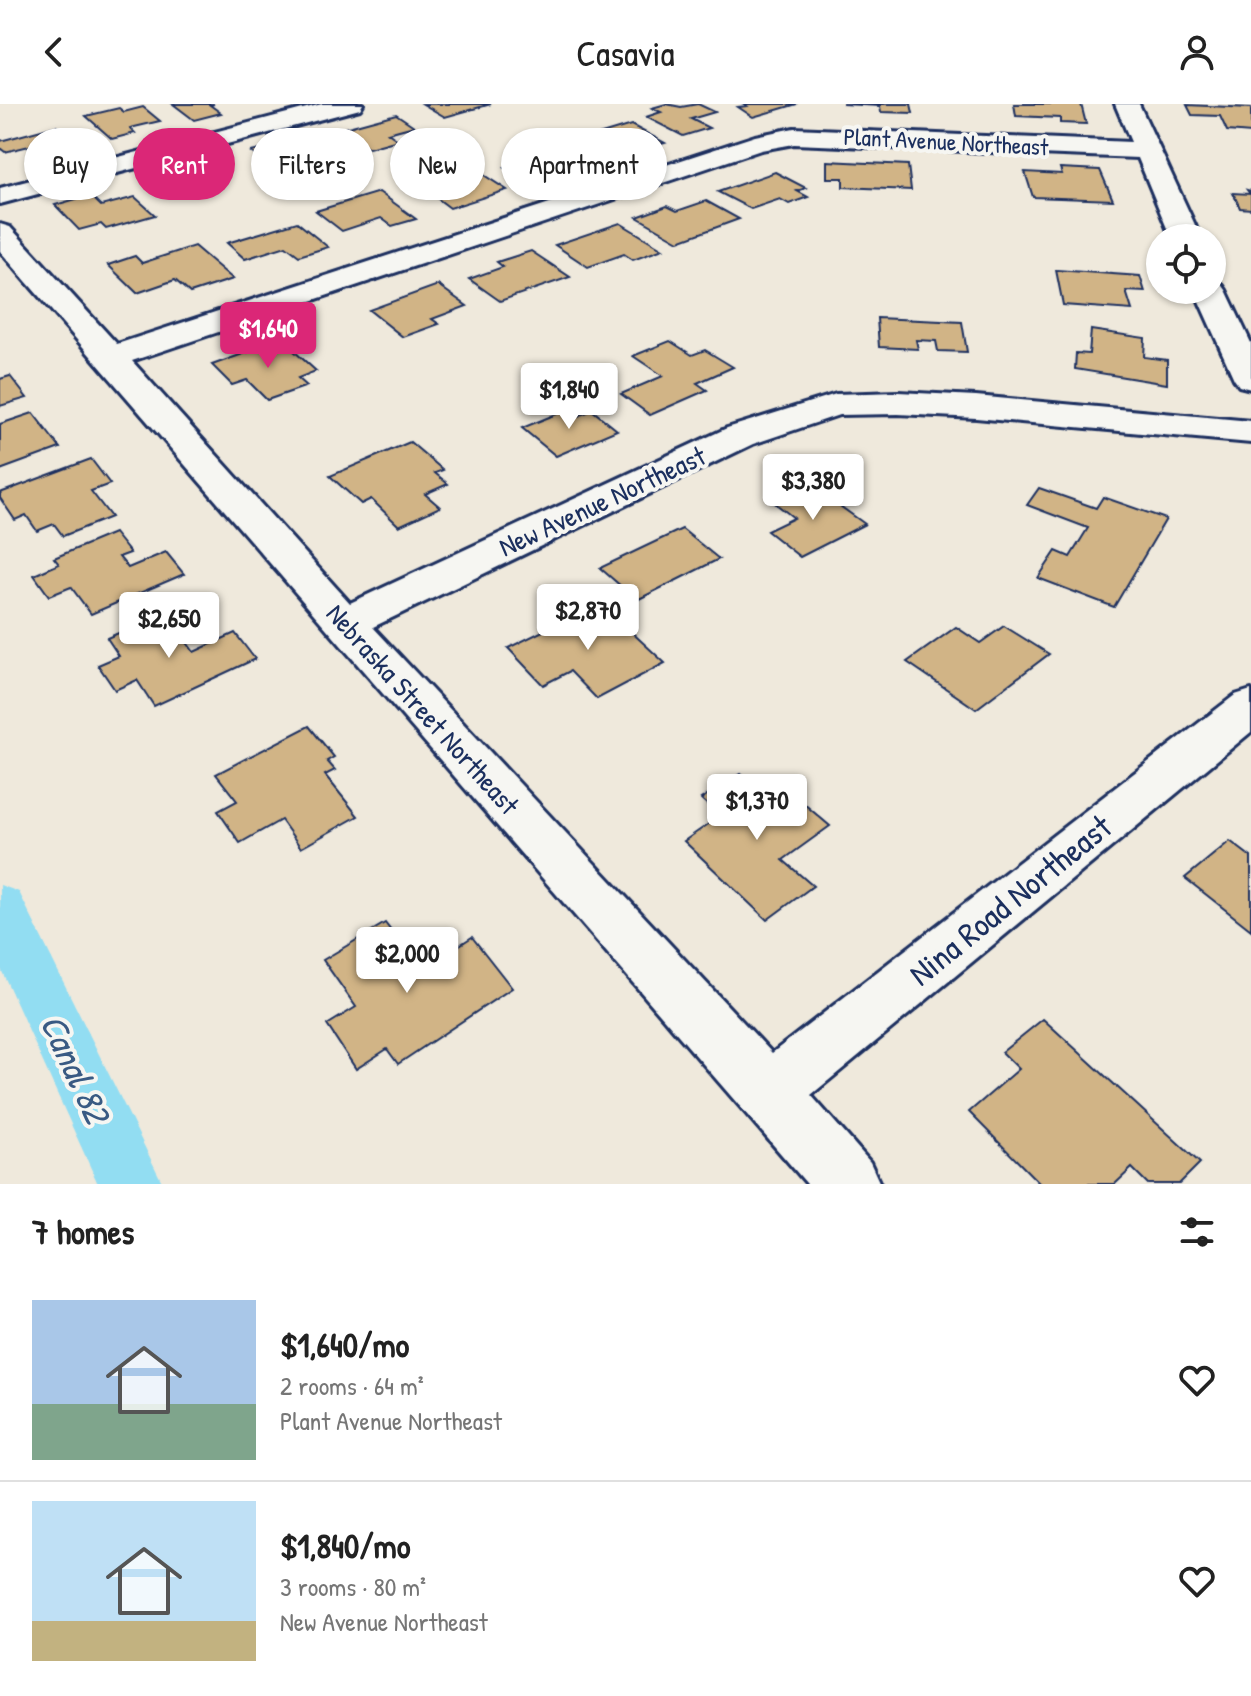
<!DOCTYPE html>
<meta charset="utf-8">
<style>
:root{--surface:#fff;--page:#f6f6f6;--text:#222;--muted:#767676;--line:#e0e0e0;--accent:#db2777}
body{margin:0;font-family:"Patrick Hand",sans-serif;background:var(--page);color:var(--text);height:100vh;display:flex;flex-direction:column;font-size:30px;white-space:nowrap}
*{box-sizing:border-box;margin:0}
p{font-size:26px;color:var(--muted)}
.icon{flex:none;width:44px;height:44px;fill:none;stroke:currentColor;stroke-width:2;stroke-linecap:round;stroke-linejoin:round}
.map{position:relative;height:1080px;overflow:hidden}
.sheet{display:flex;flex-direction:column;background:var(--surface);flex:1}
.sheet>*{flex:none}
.banner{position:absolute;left:24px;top:24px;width:800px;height:72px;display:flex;gap:16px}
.tools{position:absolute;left:1146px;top:120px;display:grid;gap:16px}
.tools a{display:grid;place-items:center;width:80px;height:80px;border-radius:50%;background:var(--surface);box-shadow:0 2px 6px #0004;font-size:40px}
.price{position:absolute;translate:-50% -68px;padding:0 18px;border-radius:8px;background:#fff;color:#222;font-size:26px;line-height:52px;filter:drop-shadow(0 2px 4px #0008)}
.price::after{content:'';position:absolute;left:50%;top:48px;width:24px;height:18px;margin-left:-12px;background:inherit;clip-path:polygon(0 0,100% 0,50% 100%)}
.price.on{background:var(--accent);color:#fff}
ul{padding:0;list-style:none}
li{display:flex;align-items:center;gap:24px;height:200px;padding:0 32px}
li+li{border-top:2px solid var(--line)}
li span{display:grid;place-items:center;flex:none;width:224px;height:160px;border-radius:0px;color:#555}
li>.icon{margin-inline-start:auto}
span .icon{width:96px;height:96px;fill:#fffc;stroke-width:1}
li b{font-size:34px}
h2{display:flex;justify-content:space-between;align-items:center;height:96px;padding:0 32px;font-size:34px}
.tag{padding:0 28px;border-radius:36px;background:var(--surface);box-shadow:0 2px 6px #0004;font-size:28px;line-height:72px}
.tag.on{background:var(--accent);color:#fff}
header{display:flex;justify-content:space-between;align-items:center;height:104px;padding:0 32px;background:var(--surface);font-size:36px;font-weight:600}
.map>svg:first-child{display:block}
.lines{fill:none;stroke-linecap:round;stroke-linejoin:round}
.canal{fill:#92ddf2;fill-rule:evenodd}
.building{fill:#d1b486;stroke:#1b2f5e;stroke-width:2}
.minor-casing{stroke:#1b2f5e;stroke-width:6}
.minor{fill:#f6f6f2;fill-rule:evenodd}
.labels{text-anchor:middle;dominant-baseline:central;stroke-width:8;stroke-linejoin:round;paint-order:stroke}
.far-street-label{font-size:24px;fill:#1b2f5e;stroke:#f6f6f2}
.street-label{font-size:28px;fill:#1b2f5e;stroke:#f6f6f2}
.near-street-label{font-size:34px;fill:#1b2f5e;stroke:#f6f6f2}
.near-water-label{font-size:36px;font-style:italic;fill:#395a83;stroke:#f6f6f2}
</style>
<header><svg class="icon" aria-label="back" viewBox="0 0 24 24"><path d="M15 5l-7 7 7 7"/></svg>Casavia<svg class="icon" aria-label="person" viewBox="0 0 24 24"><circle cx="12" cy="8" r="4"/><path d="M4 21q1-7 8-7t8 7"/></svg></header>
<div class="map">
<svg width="1251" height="1080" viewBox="0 0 1251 1080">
<rect width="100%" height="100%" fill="#efe9dc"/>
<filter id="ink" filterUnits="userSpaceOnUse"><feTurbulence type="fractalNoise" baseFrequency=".0125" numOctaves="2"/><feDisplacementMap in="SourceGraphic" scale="16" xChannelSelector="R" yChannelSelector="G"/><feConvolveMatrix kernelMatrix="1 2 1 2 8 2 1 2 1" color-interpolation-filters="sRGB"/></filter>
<g filter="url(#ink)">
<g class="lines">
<!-- canal -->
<path class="canal" d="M0 781 19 788 163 1080H98L0 863Z"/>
</g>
<!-- building -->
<g class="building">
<path d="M173 0H214L210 1 221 9 194 16Z"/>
<path d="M423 0H491L445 13Z"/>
<path d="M666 0 681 3 698 0 715 8 691 15 709 24 683 32 646 13 661 8 652 4Z"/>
<path d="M744 0H797L753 13 738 3 747 2Z"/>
<path d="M911 0 913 9 881 8 880 2 842 0Z"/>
<path d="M1014 0H1081L1086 20 1060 19V14L1016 12Z"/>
<path d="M1187 1 1251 4V29L1227 27 1220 12 1192 11Z"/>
<path d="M143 3 160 17 130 24 135 29 112 35 86 12 119 4 124 8Z"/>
<path d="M396 10 414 22 388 29 398 36 369 44 341 25Z"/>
<path d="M631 21 665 39 644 45 636 42 601 53 575 38Z"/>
<path d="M56 22 79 41 48 49 37 40 5 48 0 44V37Z"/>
<path d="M320 33 335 43 314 49 320 54 274 66 251 48Z"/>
<path d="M547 42 580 61 527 78 505 64 530 56 520 51Z"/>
<path d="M827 57 908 61 911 86 843 83V74H827Z"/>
<path d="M1060 64 1100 66 1113 96 1033 93 1025 68 1062 70Z"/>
<path d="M455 66 461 70 476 66 507 86 450 104 434 92 448 88 427 74Z"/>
<path d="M775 68 806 84 797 87 808 93 789 100 780 95 751 105 718 88Z"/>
<path d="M1247 86 1251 87V105L1240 104 1233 89 1250 90Z"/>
<path d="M379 88 416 115 392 122 381 114 342 127 316 107Z"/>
<path d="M90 91 101 102 135 93 155 111 106 125 101 120 79 126 55 101Z"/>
<path d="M706 97 739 115 679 137 637 113 667 102 677 107Z"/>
<path d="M297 118 328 143 299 152 286 142 245 155 227 139Z"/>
<path d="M620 119 663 145 633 156 624 150 588 163 555 141Z"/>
<path d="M194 142 233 175 190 189 175 176 137 189 108 161 135 152 142 159Z"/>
<path d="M531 147 570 173 500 197 469 175 503 163 497 158Z"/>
<path d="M1056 166 1140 172 1145 188 1126 187 1132 206 1063 201Z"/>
<path d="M438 181 467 202 432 215 439 220 403 233 369 206Z"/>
<path d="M877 214 962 218 967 248 938 247 936 237 916 236 918 245 879 243Z"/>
<path d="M1091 226 1145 234 1144 253 1167 256V280L1075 265 1076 249 1089 250Z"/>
<path d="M282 236 316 267 298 274 307 282 267 296 247 276 232 281 212 261Z"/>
<path d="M670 237 692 251 705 246 733 263 697 279 707 286 650 311 621 290 663 272 633 252Z"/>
<path d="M10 272 27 294 0 302V275Z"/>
<path d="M569 305 578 312 592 306 617 326 556 352 522 324Z"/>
<path d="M33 309 60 344 0 366V320Z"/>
<path d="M410 338 443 366 435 369 448 380 425 390 440 403 399 422 371 395 361 400 330 372Z"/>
<path d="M91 355 110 380 91 387 111 413 63 432 54 420 37 427 26 411 15 416 0 394V389Z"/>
<path d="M812 382 865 420 800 453 767 427 794 414 776 400Z"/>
<path d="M1039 384 1096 404 1103 393 1166 415 1114 503 1038 474 1056 447 1070 453 1088 424 1027 401Z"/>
<path d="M682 425 719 455 637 496 600 464Z"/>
<path d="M114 429 130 449 119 453 128 464 166 448 184 470 91 510 71 483 49 492 34 471 59 460 54 454Z"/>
<path d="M600 499 665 559 597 595 570 567 543 581 508 544Z"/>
<path d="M165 509 194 548 235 529 255 555 154 602 137 576 115 586 98 561 119 552 107 534Z"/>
<path d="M1004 522 1049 550 976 605 907 558 956 523 980 539Z"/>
<path d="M309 622 334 653 327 657 335 666 325 671 358 712 301 744 281 716 240 739 218 707 237 697 216 670Z"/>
<path d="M740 670 760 687 777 677 830 722 783 756 813 782 767 816 684 737 720 712 701 695Z"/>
<path d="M1230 737 1251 753V826L1185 774Z"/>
<path d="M385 819 421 866 472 833 512 884 398 960 387 945 356 965 327 921 356 903 323 856Z"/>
<path d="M1043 915 1200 1059 1179 1080H1148L1132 1064 1115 1080H1040L969 1008 1019 965 1002 948Z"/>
</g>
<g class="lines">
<defs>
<g id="minor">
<path d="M322 0H363L360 5 0 100V84Z"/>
<path d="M1115 0H1139L1201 134H1171L1138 54 794 40 761 46 132 257 350 499 727 324 836 290 898 288 976 292 1251 317V339L976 314 898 310 839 311 753 340 373 523 772 949 1235 591 1251 586V628L811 991 870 1058 880 1080H807L0 147V120L10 123 117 240 755 32 794 24 1131 38Z"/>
<path d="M1212 177 1221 179 1226 186 1251 239V285L1239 282 1234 275 1194 186H1212Z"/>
</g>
</defs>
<!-- minor casing -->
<use href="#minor" class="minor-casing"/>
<!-- minor -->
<use href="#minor" class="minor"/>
</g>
</g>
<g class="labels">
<!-- far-street labels -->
<g class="far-street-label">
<text transform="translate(946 37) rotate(3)">Plant Avenue Northeast</text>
</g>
<!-- street labels -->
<g class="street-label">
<text transform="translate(602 397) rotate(-25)">New Avenue Northeast</text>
<text transform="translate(423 605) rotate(48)">Nebraska Street Northeast</text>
</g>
<!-- near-street labels -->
<g class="near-street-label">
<text transform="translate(1010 796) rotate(-39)">Nina Road Northeast</text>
</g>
<!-- near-water labels -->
<g class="near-water-label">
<text transform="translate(76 964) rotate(65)">Canal 82</text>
</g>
</g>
</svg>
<div class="tools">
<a><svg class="icon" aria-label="locate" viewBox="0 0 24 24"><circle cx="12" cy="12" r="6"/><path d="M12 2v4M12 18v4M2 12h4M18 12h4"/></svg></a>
</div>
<b class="price on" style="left:268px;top:266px">$1,640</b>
<b class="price" style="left:569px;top:327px">$1,840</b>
<b class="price" style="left:813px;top:418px">$3,380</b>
<b class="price" style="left:588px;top:548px">$2,870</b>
<b class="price" style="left:169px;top:556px">$2,650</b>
<b class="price" style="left:757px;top:738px">$1,370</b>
<b class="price" style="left:407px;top:891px">$2,000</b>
<div class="banner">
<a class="tag">Buy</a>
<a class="tag on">Rent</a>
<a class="tag">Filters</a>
<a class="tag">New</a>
<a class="tag">Apartment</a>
</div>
</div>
<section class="sheet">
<h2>7 homes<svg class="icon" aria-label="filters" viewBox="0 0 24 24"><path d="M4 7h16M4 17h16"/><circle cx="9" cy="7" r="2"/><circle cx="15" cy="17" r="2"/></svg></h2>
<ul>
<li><span style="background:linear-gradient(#a9c7e8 65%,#7fa58c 0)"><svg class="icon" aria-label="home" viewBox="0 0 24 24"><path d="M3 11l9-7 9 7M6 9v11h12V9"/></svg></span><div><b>$1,640/mo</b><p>2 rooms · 64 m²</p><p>Plant Avenue Northeast</p></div><svg class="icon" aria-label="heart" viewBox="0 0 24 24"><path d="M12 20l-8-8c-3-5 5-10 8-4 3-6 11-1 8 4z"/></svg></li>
<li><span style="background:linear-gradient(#bfe0f5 75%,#c2b280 0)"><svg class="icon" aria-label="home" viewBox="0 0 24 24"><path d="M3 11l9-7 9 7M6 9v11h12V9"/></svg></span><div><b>$1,840/mo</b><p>3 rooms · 80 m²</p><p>New Avenue Northeast</p></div><svg class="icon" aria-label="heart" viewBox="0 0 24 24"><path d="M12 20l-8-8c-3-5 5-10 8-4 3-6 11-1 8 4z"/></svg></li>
</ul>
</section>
